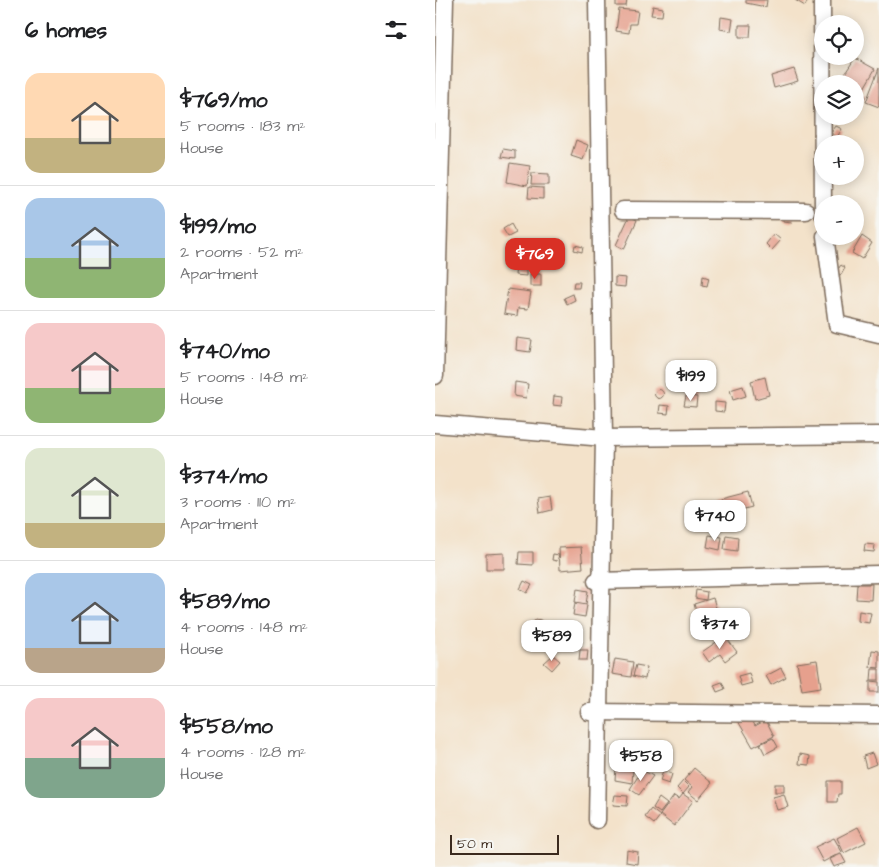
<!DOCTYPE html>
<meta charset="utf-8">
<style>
:root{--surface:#fff;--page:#f2f2f2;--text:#202124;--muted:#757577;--line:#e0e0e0;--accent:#d93025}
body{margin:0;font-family:"Architects Daughter",sans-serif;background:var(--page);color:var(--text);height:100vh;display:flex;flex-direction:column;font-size:19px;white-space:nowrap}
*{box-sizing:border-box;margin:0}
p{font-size:16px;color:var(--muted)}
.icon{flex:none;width:28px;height:28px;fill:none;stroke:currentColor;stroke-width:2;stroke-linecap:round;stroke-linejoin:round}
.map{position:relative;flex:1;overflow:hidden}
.side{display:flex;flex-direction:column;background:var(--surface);width:435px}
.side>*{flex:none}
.buttons{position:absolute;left:379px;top:15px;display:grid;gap:10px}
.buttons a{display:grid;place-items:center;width:50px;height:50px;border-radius:50%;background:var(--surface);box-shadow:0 2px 12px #0003;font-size:25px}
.scale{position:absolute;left:15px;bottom:12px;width:109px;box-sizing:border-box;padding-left:5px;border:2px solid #3b2a1e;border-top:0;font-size:14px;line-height:18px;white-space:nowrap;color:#3b2a1e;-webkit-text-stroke:4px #f6f6f2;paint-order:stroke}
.price{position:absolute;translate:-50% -42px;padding:0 11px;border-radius:10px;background:#fff;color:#222;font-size:16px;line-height:32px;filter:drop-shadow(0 1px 2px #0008)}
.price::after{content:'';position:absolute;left:50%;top:30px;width:15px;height:11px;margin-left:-8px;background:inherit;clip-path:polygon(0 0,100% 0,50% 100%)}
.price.selected{background:var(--accent);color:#fff}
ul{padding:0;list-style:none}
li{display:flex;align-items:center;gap:15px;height:125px;padding:0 25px}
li+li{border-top:1px solid var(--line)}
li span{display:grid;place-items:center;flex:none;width:140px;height:100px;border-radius:15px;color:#555}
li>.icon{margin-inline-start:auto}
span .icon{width:60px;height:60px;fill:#fffc;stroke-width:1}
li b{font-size:21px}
h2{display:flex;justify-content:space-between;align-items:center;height:60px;padding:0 25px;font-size:21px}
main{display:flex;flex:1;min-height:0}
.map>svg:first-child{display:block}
.building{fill:#e6a08d}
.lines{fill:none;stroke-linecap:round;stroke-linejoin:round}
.minor-casing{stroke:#7b6a5a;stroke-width:19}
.minor{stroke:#fff;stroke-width:16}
</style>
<main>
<section class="side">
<h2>6 homes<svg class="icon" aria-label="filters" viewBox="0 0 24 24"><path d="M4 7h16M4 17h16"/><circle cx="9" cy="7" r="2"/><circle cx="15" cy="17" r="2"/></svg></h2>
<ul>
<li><span style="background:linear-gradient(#ffd9b3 65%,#c2b280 0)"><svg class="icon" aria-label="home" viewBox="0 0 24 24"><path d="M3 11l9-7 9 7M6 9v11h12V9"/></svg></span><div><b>$769/mo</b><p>5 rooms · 183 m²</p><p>House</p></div></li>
<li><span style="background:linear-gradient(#a9c7e8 60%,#8fb573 0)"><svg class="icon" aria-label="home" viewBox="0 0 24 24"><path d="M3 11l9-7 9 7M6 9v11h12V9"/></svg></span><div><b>$199/mo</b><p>2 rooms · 52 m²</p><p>Apartment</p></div></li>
<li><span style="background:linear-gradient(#f6c9c9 65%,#8fb573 0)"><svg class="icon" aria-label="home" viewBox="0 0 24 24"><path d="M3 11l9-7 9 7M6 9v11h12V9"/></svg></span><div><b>$740/mo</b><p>5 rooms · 148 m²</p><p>House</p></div></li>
<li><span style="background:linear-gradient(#dfe7d0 75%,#c2b280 0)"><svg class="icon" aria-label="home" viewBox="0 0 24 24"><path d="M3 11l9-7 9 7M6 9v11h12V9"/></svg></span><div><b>$374/mo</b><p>3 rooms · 110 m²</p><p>Apartment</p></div></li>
<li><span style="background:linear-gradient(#a9c7e8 75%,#b9a48a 0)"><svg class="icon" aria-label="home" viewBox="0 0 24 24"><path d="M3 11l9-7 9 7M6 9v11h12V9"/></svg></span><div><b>$589/mo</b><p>4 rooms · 148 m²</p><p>House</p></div></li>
<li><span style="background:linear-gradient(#f6c9c9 60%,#7fa58c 0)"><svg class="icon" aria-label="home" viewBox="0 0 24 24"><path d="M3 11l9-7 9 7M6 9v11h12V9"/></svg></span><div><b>$558/mo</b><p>4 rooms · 128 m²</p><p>House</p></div></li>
</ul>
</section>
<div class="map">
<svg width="444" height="867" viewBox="0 0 444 867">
<rect width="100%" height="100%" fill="#f6f6f2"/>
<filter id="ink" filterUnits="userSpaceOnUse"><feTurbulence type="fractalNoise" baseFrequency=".02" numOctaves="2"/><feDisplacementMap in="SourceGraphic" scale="10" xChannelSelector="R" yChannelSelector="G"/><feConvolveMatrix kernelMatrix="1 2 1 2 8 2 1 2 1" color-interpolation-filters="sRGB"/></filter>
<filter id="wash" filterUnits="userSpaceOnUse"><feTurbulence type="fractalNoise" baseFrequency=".0096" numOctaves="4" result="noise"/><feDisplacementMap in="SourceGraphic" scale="20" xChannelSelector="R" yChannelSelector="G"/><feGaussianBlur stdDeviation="1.12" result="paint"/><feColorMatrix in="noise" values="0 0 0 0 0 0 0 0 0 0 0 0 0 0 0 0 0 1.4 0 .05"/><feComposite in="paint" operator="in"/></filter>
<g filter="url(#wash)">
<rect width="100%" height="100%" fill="#f3e2ca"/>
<g id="blocks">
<!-- building -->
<g class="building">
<path d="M181 0H192L191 6H181Z"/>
<path d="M311 0H332L331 7 311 3Z"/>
<path d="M360 0H373L370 6Z"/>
<path d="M218 6 228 8 227 16 216 15Z"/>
<path d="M184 9 203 11 201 24H195L194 33 181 31Z"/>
<path d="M286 17 298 19 296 31 285 29Z"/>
<path d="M304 25H316L315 37H304Z"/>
<path d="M420 58 440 69 428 90 407 78Z"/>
<path d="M444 68V107L431 102Z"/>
<path d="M359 69 363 81 339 88 336 76Z"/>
<path d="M420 87 431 96 422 108 420 106Z"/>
<path d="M401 126 407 129 402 137 396 133Z"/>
<path d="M141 140 153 145 148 160 136 156Z"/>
<path d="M68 149 80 151V159L66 157Z"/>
<path d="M75 163 95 166 92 186 72 182Z"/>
<path d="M97 173 114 174V185H96Z"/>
<path d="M94 187 108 188V199L93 198Z"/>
<path d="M349 213 358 215 357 223 348 222Z"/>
<path d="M194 217 202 220 189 249 181 245Z"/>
<path d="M76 224 81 233 73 237 68 229Z"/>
<path d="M339 234 346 240 337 250 331 244Z"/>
<path d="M427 236 437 243 427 259 417 253Z"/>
<path d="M140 245 148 247 147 252 139 250Z"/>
<path d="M406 265 410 268 406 275 401 272Z"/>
<path d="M81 266 91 267V276L80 275Z"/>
<rect x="95" y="274" width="11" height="12"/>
<path d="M268 276 274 278 272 286 267 285Z"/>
<path d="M180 277 191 278 190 287 180 286Z"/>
<path d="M139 282H145L144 288H138Z"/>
<path d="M73 289 96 292 93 309 83 308 82 316 69 314Z"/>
<path d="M138 294 140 300 132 304 129 298Z"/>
<path d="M82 338 97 340 95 352 81 350Z"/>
<path d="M330 377 334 395 320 399 316 381Z"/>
<path d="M80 382 93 384 91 398 79 396Z"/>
<path d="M308 386 311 396 298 400 295 390Z"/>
<circle cx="224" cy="394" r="4.5"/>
<path d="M119 396 127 397 126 406 118 405Z"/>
<path d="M251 396 262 397 261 407 249 406Z"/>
<path d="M280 402 290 403 289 412 280 411Z"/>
<path d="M225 405 234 406 233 414 224 413Z"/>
<path d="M313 492 317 507 290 514 286 499Z"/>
<path d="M115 497 117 510 105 513 103 499Z"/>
<path d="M283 501 288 518 268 524 263 507Z"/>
<path d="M274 535 287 537 285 550 272 547Z"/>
<path d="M291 535 303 537 302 551 289 549Z"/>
<path d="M430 544 440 545 439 552 429 551Z"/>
<path d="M146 547 148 568 125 570 124 548Z"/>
<path d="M84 552H98V565L83 564Z"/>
<path d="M69 553V569H51V554Z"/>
<path d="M118 554 124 555 122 561 117 560Z"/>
<path d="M89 581 97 585 92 593 85 589Z"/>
<path d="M422 584H437L436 600 421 599Z"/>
<path d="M142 589 153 591 151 604 140 602Z"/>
<path d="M261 590 272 592 271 600 260 598Z"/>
<path d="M278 598 282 611 263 618 259 604Z"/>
<path d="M140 603 152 605 150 617 138 615Z"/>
<path d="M424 611 436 613 434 623 423 621Z"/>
<path d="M300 613 304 621 296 626 292 618Z"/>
<circle cx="103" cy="625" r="5.5"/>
<path d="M127 627 137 632 132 642 122 637Z"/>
<path d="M290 636 302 652 290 661 285 654 274 662 267 652Z"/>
<path d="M145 650H153L152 660H144Z"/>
<path d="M437 650 444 651V668L435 667Z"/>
<path d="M118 655 125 661 117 670 109 663Z"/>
<path d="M180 659 198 662 196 677 177 674Z"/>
<path d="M382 660 386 687 367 690 362 663Z"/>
<path d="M201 665 212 667 210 679 198 676Z"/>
<path d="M346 668 351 677 336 685 331 676Z"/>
<path d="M437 669H444V680H436Z"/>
<path d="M314 673 317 683 306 686 303 676Z"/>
<path d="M435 681 444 682V692H435Z"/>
<path d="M287 682 290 689 282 692 279 685Z"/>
<path d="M315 715 320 726 331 720 339 736 318 747 303 721Z"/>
<path d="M338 738 343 747 330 754 325 744Z"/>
<path d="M185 743 194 745 192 754 183 752Z"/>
<path d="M206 745 216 747 214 757 204 755Z"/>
<path d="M226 750 237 758 227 771 216 763Z"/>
<path d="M437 753 441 764 431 768 428 756Z"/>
<path d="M365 754 375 756 374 765 364 764Z"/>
<path d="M181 768 198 770 197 783 180 780Z"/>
<path d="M259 768 277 783 263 800 253 792 257 787 249 780Z"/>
<path d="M207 770 218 776 204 795 195 789Z"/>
<path d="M228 771 237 774 234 784 225 781Z"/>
<path d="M248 781 254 787 248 794 242 788Z"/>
<path d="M393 781H406V794H403L402 802H393Z"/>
<rect x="340" y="784" width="9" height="8"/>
<path d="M248 794 258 801 239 826 225 815 239 796 244 799Z"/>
<path d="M349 794 353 807 342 810 338 797Z"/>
<path d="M180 795 193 796 192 806 178 805Z"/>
<path d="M224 798 232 804 225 813 218 808Z"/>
<path d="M216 809 225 816 219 824 210 817Z"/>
<path d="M423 827 431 842 409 853 402 838Z"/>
<path d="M399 838 407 852 388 862 380 847Z"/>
<path d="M192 850 203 852 202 864 191 862Z"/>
<path d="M406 854 411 863 399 867 395 859Z"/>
</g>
</g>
</g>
<g filter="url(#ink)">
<use href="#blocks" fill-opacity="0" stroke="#7b6a5a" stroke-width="1"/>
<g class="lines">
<defs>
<g id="minor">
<path d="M387 0 388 214"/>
<path d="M188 210 371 211"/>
<path d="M390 236 402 324 444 334"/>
<path d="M0 376 10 0"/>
<path d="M0 424 169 438 444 435"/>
<path d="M161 581 444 574"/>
<path d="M154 712 444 715"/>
<path d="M162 820 169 438 162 0"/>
</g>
</defs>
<!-- minor casing -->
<use href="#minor" class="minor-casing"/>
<!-- minor -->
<use href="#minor" class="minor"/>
</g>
</g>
</svg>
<div class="buttons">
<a><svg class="icon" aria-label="locate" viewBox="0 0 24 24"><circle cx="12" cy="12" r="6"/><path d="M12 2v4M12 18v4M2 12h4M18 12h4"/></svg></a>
<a><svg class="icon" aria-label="layers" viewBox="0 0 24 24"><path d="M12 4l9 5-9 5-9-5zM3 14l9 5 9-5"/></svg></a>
<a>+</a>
<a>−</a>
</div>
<div class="scale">50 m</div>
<b class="price selected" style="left:100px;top:280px">$769</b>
<b class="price" style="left:256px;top:402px">$199</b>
<b class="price" style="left:280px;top:542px">$740</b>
<b class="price" style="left:285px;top:650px">$374</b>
<b class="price" style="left:117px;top:662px">$589</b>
<b class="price" style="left:206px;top:782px">$558</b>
</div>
</main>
